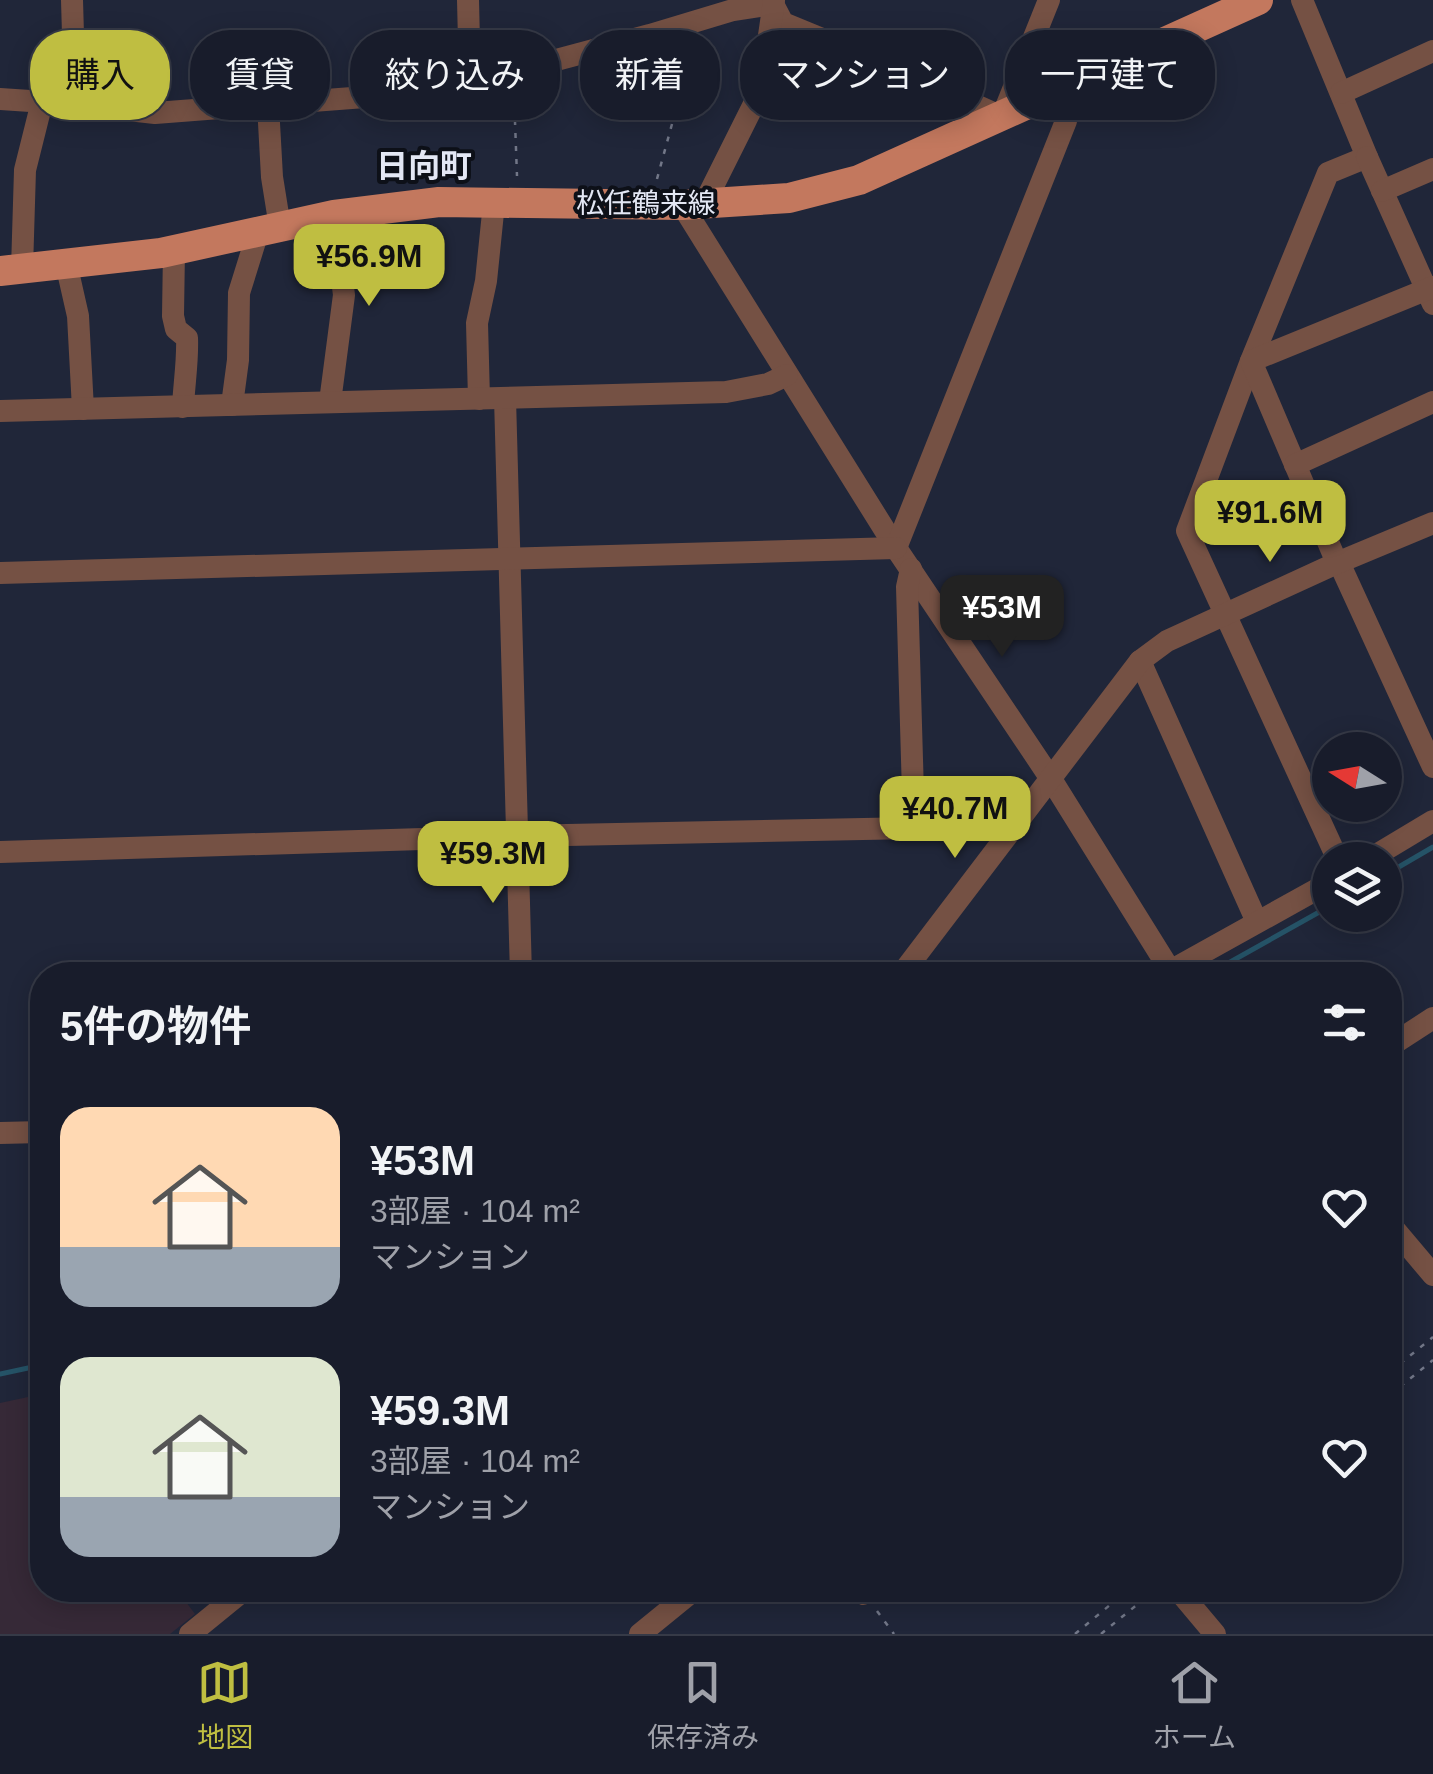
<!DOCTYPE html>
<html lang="ja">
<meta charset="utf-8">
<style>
:root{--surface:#181c2b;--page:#252937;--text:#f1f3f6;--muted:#9fa1a9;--line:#363a47;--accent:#bfbe41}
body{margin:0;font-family:Helvetica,"Noto Sans JP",sans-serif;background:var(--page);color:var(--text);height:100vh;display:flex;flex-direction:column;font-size:38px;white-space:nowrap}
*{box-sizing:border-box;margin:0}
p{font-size:32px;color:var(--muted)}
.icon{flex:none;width:55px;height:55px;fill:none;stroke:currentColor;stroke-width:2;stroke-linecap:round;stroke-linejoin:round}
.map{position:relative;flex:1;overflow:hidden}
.side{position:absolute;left:30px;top:962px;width:1372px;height:640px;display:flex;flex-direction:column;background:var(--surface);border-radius:40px;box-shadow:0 5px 25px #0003,0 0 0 2px var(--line)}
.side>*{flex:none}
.banner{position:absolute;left:30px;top:30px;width:1375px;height:90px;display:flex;gap:20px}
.needle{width:65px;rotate:281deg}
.tools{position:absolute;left:1312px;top:732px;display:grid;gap:20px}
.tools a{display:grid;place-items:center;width:90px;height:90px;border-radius:50%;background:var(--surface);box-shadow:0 5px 25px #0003,0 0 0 2px var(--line);font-size:50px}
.price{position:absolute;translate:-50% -85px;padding:0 22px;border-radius:20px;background:var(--accent);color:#111;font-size:32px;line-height:65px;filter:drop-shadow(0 2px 5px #0008)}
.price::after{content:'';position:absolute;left:50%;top:60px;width:30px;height:22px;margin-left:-15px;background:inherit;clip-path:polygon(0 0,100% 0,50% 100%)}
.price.selected{background:#222;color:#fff}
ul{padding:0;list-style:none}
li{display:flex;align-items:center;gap:30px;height:250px;padding:0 30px}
li span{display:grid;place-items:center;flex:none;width:280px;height:200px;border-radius:30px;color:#555}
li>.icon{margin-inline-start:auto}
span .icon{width:120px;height:120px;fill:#fffc;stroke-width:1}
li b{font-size:42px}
h2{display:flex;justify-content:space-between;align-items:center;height:120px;padding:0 30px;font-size:42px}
.tag{padding:0 35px;border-radius:40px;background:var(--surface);box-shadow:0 5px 25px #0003,0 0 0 2px var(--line);font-size:35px;line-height:90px}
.tag.selected{background:var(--accent);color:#111}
.menu{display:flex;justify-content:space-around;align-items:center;height:140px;border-top:2px solid var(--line);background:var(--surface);font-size:28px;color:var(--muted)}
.menu a{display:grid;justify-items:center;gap:5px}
.menu .selected{color:var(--accent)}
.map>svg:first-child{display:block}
.industrial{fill:#362937}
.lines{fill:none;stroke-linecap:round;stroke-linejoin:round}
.stream{stroke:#255367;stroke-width:5}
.path{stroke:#727788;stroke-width:2.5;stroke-dasharray:5 8;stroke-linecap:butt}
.minor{stroke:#755144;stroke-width:22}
.major{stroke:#c3785e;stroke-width:30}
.labels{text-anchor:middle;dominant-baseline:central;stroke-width:8;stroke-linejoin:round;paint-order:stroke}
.street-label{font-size:28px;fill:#e3e7f4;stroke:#0d1018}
.quarter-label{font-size:32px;font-weight:bold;fill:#e3e7f4;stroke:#0d1018}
</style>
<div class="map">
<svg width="1433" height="1634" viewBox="0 0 1433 1634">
<rect width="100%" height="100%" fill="#202639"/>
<!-- industrial -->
<path class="industrial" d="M42 1394V1406L37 1414 42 1421V1590H177L195 1614 170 1634H0V1403Z"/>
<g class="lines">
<!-- stream -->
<g class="stream">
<path d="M1385 875 1433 847"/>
<path d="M1207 975 1330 906"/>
<path d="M0 1374 42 1365"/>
</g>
<!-- path -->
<g class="path">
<path d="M514 94 517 176"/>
<path d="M657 179 675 113 671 50"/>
<path d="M1390 1372 1433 1337"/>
<path d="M1390 1395 1433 1360"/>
<path d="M34 1424 42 1416"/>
<path d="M877 1611 894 1634"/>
<path d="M1075 1634 1128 1590"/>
<path d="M1101 1634 1155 1590"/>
</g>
<!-- minor -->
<g class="minor">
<path d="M72 0 75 104"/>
<path d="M468 0 470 83"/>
<path d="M1302 0 1367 157 1328 173 1251 361 1187 531 1338 860"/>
<path d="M1341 93 1433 51"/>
<path d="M0 99 75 104 155 113 378 96 470 83 650 35 733 10 773 4 783 23 907 74 1002 117 1049 0"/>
<path d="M268 105 272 177 280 227"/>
<path d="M1367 157 1433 304"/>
<path d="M1382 191 1433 169"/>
<path d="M704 204 755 102 765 63 774 1"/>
<path d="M682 205 896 548 1051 779 1173 975"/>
<path d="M174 250 173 316 176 329 187 338C188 361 184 384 183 407"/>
<path d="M66 263 78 316 83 409"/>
<path d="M22 269 25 170 42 102"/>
<path d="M1433 287 1251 361 1337 563 1342 569 1433 767"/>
<path d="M505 398 521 975"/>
<path d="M479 399 477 323 486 281 494 203"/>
<path d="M330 402 344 295 334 215"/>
<path d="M232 405 238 360 239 293 258 232"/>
<path d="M0 411 726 392 768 384 787 375"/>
<path d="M1295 465 1433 402"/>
<path d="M896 548 1066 121 1059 91"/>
<path d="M0 573 896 548"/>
<path d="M1140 661 1257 922"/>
<path d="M0 852 518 836 914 828 907 587 911 569"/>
<path d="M1368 860 1433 821"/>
<path d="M1170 971 1330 882"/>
<path d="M901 975 1140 661 1167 641 1337 563 1433 523"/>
<path d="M1390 1046 1433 1018"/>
<path d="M0 1133 42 1132"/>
<path d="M1390 1224 1433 1275"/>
<path d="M860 1590 863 1594 870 1590"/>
<path d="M1178 1590 1215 1634"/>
<path d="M190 1634 244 1590"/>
<path d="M640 1634 694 1590"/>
</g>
<!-- major -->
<path class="major" d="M0 271 161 253 334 215 439 202 682 205 789 198 859 180 1258 0"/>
</g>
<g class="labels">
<!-- street labels -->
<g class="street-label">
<text x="646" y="203">松任鶴来線</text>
</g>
<!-- quarter labels -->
<g class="quarter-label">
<text x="424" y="166">日向町</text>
</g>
</g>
</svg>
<div class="tools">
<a><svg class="needle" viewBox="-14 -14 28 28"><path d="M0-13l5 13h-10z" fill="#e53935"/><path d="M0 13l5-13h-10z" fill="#9fa1a9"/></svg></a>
<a><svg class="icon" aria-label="layers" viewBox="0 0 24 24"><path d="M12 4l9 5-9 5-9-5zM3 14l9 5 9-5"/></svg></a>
</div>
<b class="price" style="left:369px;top:309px">¥56.9M</b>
<b class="price" style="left:1270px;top:565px">¥91.6M</b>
<b class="price selected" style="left:1002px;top:660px">¥53M</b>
<b class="price" style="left:955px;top:861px">¥40.7M</b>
<b class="price" style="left:493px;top:906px">¥59.3M</b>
<div class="banner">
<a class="tag selected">購入</a>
<a class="tag">賃貸</a>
<a class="tag">絞り込み</a>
<a class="tag">新着</a>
<a class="tag">マンション</a>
<a class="tag">一戸建て</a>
</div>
<section class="side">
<h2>5件の物件<svg class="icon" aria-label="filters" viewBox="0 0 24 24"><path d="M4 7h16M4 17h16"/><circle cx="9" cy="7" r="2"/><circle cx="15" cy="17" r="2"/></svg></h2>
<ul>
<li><span style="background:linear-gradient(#ffd9b3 70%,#9aa5b1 0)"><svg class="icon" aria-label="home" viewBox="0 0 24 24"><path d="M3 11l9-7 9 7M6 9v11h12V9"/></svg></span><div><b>¥53M</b><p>3部屋 · 104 m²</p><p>マンション</p></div><svg class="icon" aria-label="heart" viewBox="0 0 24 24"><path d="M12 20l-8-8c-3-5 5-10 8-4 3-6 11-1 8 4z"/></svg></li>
<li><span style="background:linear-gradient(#dfe7d0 70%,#9aa5b1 0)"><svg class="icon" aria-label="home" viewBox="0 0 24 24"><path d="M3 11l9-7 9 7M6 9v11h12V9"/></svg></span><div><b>¥59.3M</b><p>3部屋 · 104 m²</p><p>マンション</p></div><svg class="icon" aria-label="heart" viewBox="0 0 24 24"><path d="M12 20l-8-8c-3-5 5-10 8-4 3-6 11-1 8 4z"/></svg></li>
</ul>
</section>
</div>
<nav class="menu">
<a class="selected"><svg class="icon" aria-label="map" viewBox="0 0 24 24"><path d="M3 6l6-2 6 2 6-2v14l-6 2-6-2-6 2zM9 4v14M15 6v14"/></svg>地図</a>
<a><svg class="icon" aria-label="saved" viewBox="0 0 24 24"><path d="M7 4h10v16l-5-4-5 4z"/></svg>保存済み</a>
<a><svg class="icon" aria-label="home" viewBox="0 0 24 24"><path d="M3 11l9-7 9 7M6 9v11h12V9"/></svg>ホーム</a>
</nav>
